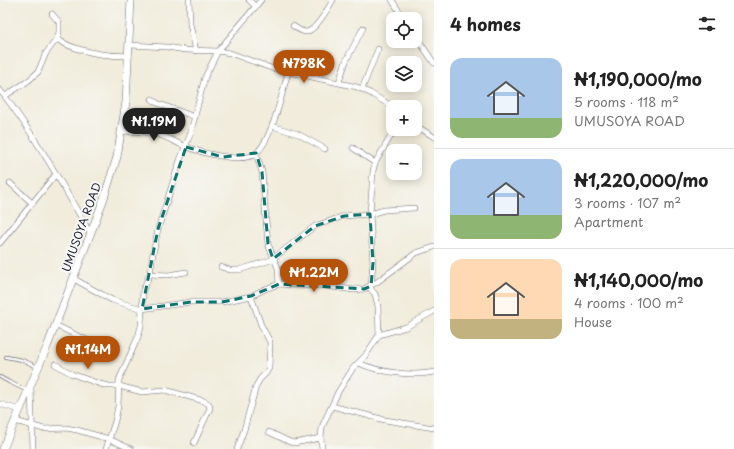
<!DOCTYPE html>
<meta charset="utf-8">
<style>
:root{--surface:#fff;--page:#f6f6f6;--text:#222;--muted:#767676;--line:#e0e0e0;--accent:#b45309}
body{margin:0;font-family:"Playpen Sans",sans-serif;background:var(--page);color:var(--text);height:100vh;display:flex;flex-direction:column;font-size:15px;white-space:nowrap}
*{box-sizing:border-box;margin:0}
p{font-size:13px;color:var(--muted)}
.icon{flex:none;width:22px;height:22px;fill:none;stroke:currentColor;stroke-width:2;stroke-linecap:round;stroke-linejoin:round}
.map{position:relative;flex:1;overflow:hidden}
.details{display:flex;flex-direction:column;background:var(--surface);width:300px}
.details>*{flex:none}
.fabs{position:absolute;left:386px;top:12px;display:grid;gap:8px}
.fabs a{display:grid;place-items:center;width:36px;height:36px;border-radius:8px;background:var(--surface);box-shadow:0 2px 10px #0003;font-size:20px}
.price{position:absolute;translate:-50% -34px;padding:0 9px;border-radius:14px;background:var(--accent);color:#fff;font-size:13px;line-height:26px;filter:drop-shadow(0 1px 2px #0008)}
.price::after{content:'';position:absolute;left:50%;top:24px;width:12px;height:9px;margin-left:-6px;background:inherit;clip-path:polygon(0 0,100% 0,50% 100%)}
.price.current{background:#222;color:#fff}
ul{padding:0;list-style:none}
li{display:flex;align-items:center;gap:12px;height:100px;padding:0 16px}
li+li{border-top:1px solid var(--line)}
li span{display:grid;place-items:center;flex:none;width:112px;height:80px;border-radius:12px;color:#555}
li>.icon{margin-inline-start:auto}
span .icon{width:48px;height:48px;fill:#fffc;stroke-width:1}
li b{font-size:17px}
h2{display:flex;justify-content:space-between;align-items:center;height:48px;padding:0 16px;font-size:17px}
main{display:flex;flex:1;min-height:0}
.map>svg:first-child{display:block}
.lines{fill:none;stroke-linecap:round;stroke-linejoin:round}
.lane-casing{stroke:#6a6973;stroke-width:4}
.street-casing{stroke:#6a6973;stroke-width:6}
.secondary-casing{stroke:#6a6973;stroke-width:8}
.lane{stroke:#fff;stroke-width:2.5}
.street{stroke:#fff;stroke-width:5}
.secondary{stroke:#fff;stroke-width:7}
.marked{fill:none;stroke:#0f766e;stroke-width:3;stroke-dasharray:8 5;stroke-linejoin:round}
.labels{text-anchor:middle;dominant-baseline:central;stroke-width:4;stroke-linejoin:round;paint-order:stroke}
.street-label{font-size:11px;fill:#22223b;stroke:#f6f6f2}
</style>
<main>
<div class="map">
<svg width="434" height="449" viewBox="0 0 434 449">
<rect width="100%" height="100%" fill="#f6f6f2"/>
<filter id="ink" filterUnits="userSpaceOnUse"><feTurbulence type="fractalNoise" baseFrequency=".025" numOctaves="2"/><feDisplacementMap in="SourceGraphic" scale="8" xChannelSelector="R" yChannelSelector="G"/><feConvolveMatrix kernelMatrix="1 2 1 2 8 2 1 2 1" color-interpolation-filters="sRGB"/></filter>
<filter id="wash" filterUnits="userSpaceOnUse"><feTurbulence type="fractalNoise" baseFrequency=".012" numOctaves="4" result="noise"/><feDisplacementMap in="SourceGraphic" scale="16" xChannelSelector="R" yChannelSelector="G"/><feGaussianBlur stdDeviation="0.9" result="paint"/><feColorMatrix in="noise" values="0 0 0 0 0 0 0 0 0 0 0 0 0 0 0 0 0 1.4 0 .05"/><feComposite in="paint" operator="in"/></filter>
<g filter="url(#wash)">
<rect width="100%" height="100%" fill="#f1ecdb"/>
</g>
<g filter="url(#ink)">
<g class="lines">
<defs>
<g id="lane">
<path d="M6 357 22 360 38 367"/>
<path d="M0 377 9 382 28 391"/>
</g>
<g id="street">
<path d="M189 0 190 24 196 51"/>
<path d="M249 0 256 7"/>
<path d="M392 0 404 19"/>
<path d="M293 26C296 28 301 31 305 32 314 33 329 7 333 0"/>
<path d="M415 35 434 63"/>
<path d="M57 39C69 48 94 54 110 55 116 56 123 55 129 56"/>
<path d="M130 45 167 47 185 50 218 51 230 53 271 68 357 87 370 93 393 107"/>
<path d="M339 82 346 61 363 28"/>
<path d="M362 89 378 49"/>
<path d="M0 90C35 135 62 184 90 233"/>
<path d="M5 96 28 81 38 72 46 53 57 39 59 32V22L52 14"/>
<path d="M152 99 157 103 195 117"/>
<path d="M415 125 434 137"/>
<path d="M272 126 298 134 325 149"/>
<path d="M122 131C133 132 145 131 156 134 165 136 175 142 184 146 199 152 241 164 255 154 271 143 283 91 288 72"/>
<path d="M353 148 375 163"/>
<path d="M256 153 262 172 268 244 278 268 279 284"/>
<path d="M10 183 32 203"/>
<path d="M0 243 56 174"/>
<path d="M221 267 230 270H239L271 260 315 226 344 216 370 214 384 210 414 208"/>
<path d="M150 274 168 275 186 272"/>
<path d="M74 279 112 300 142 309 191 302H222L251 296 265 289 279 284 307 286 318 285 354 290 364 289 377 282 416 253 434 247"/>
<path d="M371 286 373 263 370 214 373 171 375 163 395 129"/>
<path d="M55 325 95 344"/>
<path d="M379 335 406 327 434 311"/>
<path d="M359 363C378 372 413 377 434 372"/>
<path d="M55 364 72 374 100 384 109 386H119L142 392 165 390 204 401 209 404 210 408 194 443"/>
<path d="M31 388 33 449"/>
<path d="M0 404 20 410"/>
<path d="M332 406 385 420 434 428"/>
<path d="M15 421 44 429 66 428 77 430 109 439 131 449"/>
<path d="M269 432 290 442 294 443 321 438"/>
<path d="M106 449 115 421 118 406 119 380 138 337 141 326 143 290 150 274 152 259 158 229 180 160 190 135 205 77 218 51 261 0"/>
<path d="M237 449 244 430 256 386 260 379 266 373 269 368 270 342 261 325 251 296"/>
<path d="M322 449 321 438 322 427 338 392 353 368 365 356 379 335 378 306 375 294 369 287"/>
</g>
<path id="secondary" d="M3 449 47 347 103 201 117 157 126 102 131 0"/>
</defs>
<!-- lane casing -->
<use href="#lane" class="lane-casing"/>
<!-- street casing -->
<use href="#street" class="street-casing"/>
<!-- secondary casing -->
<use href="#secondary" class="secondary-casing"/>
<!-- lane -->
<use href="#lane" class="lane"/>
<!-- street -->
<use href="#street" class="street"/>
<!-- secondary -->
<use href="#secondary" class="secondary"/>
</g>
</g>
<!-- marked area -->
<path class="marked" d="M186 147 223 157 256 153 262 172 268 244 273 259 315 226 344 216 370 214 373 263 371 286 364 289 279 284 251 296 222 302H191L142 309 158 229Z"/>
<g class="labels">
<!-- street labels -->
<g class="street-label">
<text transform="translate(81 227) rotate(-70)">UMUSOYA ROAD</text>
</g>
</g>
</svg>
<div class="fabs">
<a><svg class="icon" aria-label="locate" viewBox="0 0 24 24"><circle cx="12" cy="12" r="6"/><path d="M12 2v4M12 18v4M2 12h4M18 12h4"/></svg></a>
<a><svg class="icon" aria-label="layers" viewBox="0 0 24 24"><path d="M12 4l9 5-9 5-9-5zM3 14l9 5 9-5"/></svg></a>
<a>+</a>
<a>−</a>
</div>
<b class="price" style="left:304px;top:84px">₦798K</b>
<b class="price current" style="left:154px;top:142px">₦1.19M</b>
<b class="price" style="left:314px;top:293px">₦1.22M</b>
<b class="price" style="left:88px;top:370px">₦1.14M</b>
</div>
<section class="details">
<h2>4 homes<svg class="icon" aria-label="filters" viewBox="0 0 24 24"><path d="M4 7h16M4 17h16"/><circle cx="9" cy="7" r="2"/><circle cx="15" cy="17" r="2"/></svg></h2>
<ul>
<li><span style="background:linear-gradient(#a9c7e8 75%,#8fb573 0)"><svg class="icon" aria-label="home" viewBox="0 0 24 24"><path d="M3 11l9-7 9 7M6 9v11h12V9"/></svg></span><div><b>₦1,190,000/mo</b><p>5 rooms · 118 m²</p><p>UMUSOYA ROAD</p></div></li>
<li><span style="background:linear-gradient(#a9c7e8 70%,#8fb573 0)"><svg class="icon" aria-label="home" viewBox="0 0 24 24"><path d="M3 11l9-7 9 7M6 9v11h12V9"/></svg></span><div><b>₦1,220,000/mo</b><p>3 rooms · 107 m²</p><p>Apartment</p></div></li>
<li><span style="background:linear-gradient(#ffd9b3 75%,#c2b280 0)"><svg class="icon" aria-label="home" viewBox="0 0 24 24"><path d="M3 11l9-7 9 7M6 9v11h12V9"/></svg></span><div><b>₦1,140,000/mo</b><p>4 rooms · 100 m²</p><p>House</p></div></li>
</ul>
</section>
</main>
